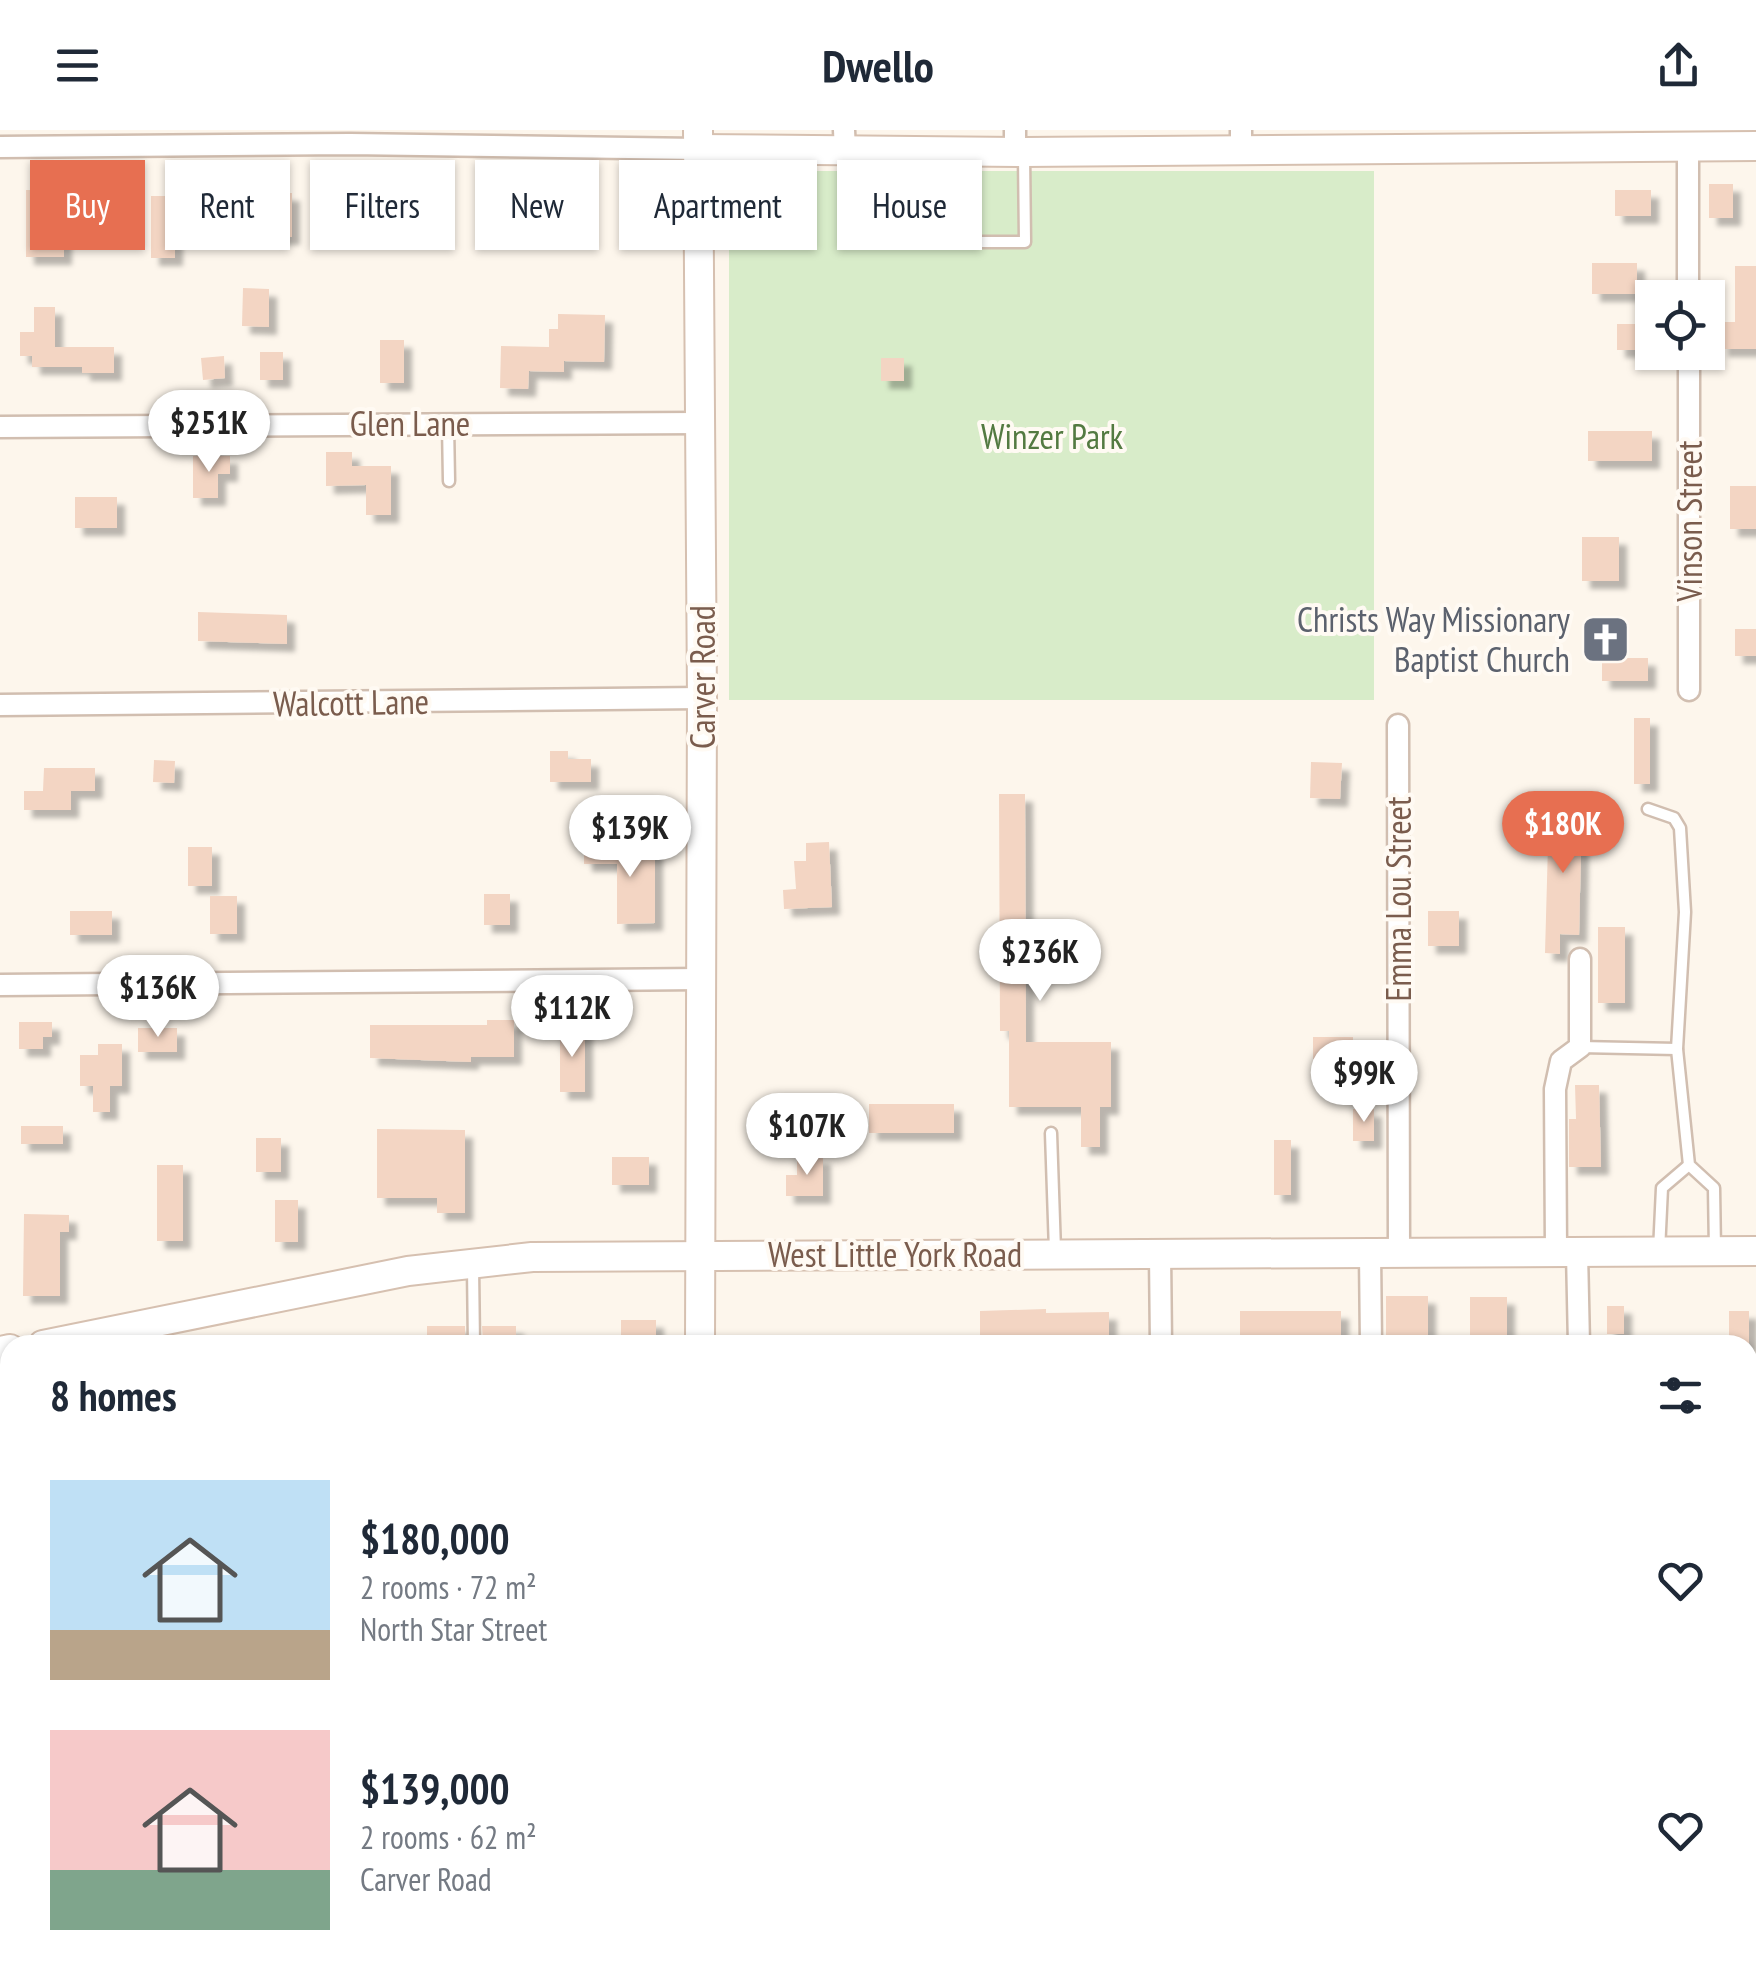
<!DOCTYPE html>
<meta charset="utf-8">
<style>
:root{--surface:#fff;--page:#f2f2f3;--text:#1f2937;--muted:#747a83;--accent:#e76f51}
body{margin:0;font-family:"PT Sans Narrow",sans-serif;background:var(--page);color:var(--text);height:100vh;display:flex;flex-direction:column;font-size:38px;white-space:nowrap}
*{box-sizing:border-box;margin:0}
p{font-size:32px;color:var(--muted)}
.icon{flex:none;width:55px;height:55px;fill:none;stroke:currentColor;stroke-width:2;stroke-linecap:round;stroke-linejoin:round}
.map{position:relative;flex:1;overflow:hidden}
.drawer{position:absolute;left:0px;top:1205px;width:1758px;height:642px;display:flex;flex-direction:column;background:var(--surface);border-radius:30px 30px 0 0;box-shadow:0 2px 8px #0004}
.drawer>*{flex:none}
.guide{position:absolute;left:30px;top:30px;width:1000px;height:90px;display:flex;gap:20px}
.buttons{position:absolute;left:1635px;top:150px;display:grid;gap:20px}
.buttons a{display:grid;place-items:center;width:90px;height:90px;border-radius:0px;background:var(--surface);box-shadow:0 2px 8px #0004;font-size:50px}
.price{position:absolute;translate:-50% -85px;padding:0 22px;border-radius:35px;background:#fff;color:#222;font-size:32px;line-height:65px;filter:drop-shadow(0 2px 5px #0008)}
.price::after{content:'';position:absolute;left:50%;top:60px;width:30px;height:22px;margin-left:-15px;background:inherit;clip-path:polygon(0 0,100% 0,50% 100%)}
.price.on{background:var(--accent);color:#fff}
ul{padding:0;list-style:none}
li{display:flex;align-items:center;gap:30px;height:250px;padding:0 50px}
li span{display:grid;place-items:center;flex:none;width:280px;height:200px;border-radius:0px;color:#555}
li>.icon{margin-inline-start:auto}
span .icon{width:120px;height:120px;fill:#fffc;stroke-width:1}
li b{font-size:42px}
h2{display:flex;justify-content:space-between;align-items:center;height:120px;padding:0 50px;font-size:42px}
.tag{padding:0 35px;border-radius:0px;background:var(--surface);box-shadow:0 2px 8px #0004;font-size:35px;line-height:90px}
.tag.on{background:var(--accent);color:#fff}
header{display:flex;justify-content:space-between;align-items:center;height:130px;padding:0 50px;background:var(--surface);font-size:45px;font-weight:600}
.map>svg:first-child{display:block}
.green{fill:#d8ecc9}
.building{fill:#f3d5c3;filter:url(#shadow)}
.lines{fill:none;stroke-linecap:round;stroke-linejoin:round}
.lane-casing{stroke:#d1beb0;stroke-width:15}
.street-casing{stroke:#d1beb0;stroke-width:25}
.secondary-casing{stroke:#d6c0b0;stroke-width:32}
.lane{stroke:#fff;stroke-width:10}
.street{stroke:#fff;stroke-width:20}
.secondary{stroke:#fff;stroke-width:28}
.labels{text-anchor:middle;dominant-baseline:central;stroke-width:8;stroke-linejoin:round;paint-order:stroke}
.street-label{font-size:35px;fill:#7a5c4d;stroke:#fffaf3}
.park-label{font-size:35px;fill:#537a41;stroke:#fffaf3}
.worship-label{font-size:35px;fill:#5b616d;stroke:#fffaf3;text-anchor:end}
</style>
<header><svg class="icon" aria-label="menu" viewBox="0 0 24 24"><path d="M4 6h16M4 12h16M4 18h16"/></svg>Dwello<svg class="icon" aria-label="share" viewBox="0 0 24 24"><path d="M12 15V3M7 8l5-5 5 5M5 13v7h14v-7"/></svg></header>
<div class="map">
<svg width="1756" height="1846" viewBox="0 0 1756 1846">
<defs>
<filter id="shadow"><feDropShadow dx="8" dy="8" stdDeviation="2.5" flood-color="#0004"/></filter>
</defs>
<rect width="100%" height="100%" fill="#fdf6ec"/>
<!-- green -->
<rect class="green" x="729" y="41" width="645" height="529"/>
<!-- building -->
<g class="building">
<rect x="1709" y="54" width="24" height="34"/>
<path d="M26 60 114 61V94H64V127H26Z"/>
<rect x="478" y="60" width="26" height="32"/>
<rect x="1615" y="60" width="36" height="26"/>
<rect x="203" y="62" width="36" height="37"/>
<rect x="269" y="63" width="23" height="44"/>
<rect x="538" y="65" width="37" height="27"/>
<rect x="151" y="66" width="24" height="62"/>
<path d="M370 67H398V79H412V94H370Z"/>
<rect x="1592" y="133" width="45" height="31"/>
<path d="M1735 136H1756V219H1720V192H1735Z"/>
<path d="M243 158 269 159V197L242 196Z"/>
<path d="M34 177H55V217H114V243H82V237H32V226H20V202H34Z"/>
<path d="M558 184 605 185 604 232 564 231V242L529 241 528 259 500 258 501 216 549 217V199H558Z"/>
<rect x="1617" y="194" width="22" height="26"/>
<rect x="380" y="210" width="24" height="43"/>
<rect x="260" y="222" width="23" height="28"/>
<path d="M224 226 225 248 203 250 201 228Z"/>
<rect x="881" y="228" width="23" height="23"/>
<rect x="1588" y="301" width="64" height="30"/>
<path d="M326 322H352V336H391V385H366V355L326 356Z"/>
<path d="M193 326H230V344H218V368H193Z"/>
<rect x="1730" y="356" width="26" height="43"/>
<rect x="75" y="367" width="42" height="31"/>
<rect x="1582" y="407" width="37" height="44"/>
<path d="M198 482 287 485V514L198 511Z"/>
<rect x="1735" y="499" width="21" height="27"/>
<rect x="1602" y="528" width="46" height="23"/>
<rect x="1634" y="588" width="16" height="66"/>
<path d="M550 621H568V629H591V652H550Z"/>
<path d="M154 630 175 631 174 653 153 652Z"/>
<path d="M1311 632 1342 633 1340 669 1310 668Z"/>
<path d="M44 638H95V661H71V680H24V661H43Z"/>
<path d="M999 664H1025L1026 912H1111V977H1100V1017H1081V977H1009V901H1000Z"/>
<path d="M1549 678 1582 679 1579 805 1560 804V824L1545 823Z"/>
<path d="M829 712 832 777 784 779 783 760 796 759 794 731H806V713Z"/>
<path d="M584 716H655V793L617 794V734H584Z"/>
<rect x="188" y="717" width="24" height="39"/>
<rect x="484" y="764" width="26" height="31"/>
<rect x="210" y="766" width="27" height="38"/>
<rect x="70" y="781" width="42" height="24"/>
<rect x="1428" y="781" width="31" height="35"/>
<rect x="1598" y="797" width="27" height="76"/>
<path d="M487 890H514V927H471V932L370 928V895H487Z"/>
<path d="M19 892H52V907H43V919H19Z"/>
<rect x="560" y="897" width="25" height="65"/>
<rect x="138" y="898" width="39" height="24"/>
<rect x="1313" y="907" width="40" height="22"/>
<path d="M98 914H122V956H110V982H93V956H80V925H98Z"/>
<path d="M1575 955H1599L1601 1037H1569V989H1576Z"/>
<rect x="869" y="974" width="85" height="29"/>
<rect x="1353" y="979" width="21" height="32"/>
<rect x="21" y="996" width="42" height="18"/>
<path d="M377 999 465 1000V1083H437V1068H377Z"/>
<rect x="256" y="1008" width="25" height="34"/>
<rect x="1274" y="1010" width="17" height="55"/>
<path d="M797 1026H823V1066H786V1045H797Z"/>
<rect x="612" y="1027" width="37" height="28"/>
<rect x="157" y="1035" width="26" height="76"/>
<rect x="275" y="1070" width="23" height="42"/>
<path d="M24 1084 69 1085V1102H60V1166H23Z"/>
<rect x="1386" y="1166" width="42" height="49"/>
<rect x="1470" y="1167" width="37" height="48"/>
<rect x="1607" y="1176" width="17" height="28"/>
<path d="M1046 1179V1183L1109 1182V1215H980V1181Z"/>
<rect x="1240" y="1181" width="101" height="34"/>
<rect x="1729" y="1181" width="20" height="34"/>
<rect x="621" y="1190" width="35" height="25"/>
<rect x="427" y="1196" width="38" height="19"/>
<path d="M482 1196H516V1215H483Z"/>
</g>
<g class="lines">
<defs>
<g id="lane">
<path d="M868 22 882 86 902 112H1025L1024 26"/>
<path d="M448 294 449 351"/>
<path d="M1648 679 1674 688 1680 698 1685 782 1677 919 1689 1035 1714 1058 1715 1121"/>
<path d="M1580 917 1677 919"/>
<path d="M1051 1003 1055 1121"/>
<path d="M1659 1121 1662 1058 1689 1035"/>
<path d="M473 1138 474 1215"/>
</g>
<g id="street">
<path d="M844 0 845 21"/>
<path d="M1015 0V22"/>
<path d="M1241 0V20"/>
<path d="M1688 16V168"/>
<path d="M0 17 350 14 698 19"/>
<path d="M1689 222V560"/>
<path d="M0 297 700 293"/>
<path d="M0 575 702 568"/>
<path d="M1398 595 1399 1123"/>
<path d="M0 855 702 849"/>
<path d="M1556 1122 1555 959 1561 931 1580 917V829"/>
<path d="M1577 1122 1579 1215"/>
<path d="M1370 1123 1371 1215"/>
<path d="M1160 1124 1161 1215"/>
<path d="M0 1231 10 1267"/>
<path d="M0 1459H10"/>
<path d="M0 1682H10"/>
<path d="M1170 1838V1846"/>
<path d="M1380 1838V1846"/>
<path d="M1588 1838V1846"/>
</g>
<g id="secondary">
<path d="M698 0 702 568 700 1215"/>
<path d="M698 19 1024 22 1756 16"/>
<path d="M43 1215 408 1141 532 1127 1756 1121"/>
<path d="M0 1221 10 1219"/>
<path d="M859 1838 860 1846"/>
</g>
</defs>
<!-- lane casing -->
<use href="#lane" class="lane-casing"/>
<!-- street casing -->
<use href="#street" class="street-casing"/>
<!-- secondary casing -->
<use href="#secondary" class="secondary-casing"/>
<!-- lane -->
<use href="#lane" class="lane"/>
<!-- street -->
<use href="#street" class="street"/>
<!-- secondary -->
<use href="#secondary" class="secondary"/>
</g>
<!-- icons -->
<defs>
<symbol id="church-square" viewBox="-11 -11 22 22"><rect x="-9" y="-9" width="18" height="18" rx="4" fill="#6b7280" stroke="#fffaf3"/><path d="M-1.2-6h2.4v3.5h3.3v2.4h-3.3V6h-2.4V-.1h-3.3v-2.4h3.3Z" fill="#fff"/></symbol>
</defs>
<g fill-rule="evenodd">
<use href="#church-square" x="1578" y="482" width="55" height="55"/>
</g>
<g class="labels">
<!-- street labels -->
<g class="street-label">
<text x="410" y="293">Glen Lane</text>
<text transform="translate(1689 391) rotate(-90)">Vinson Street</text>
<text transform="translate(702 547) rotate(-90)">Carver Road</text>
<text transform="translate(351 572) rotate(-1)">Walcott Lane</text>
<text transform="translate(1398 769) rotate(-90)">Emma Lou Street</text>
<text x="895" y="1124">West Little York Road</text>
</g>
<!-- park labels -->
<g class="park-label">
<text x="1052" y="306">Winzer Park</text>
</g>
<!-- worship labels -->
<g class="worship-label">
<text x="1570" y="489">Christs Way Missionary<tspan x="1570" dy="40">Baptist Church</tspan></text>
</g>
</g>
</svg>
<div class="buttons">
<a><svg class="icon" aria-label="locate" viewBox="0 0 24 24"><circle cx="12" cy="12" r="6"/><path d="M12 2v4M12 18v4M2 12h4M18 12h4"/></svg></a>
</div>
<b class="price" style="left:209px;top:345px">$251K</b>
<b class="price on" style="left:1563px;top:746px">$180K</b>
<b class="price" style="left:630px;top:750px">$139K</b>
<b class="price" style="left:1040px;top:874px">$236K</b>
<b class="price" style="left:158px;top:910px">$136K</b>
<b class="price" style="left:572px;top:930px">$112K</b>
<b class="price" style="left:1364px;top:995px">$99K</b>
<b class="price" style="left:807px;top:1048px">$107K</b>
<div class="guide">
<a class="tag on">Buy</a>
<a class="tag">Rent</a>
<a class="tag">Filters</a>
<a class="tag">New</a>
<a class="tag">Apartment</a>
<a class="tag">House</a>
</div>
<section class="drawer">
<h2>8 homes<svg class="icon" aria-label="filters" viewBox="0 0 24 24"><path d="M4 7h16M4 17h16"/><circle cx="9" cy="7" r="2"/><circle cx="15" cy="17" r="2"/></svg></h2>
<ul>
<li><span style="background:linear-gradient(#bfe0f5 75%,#b9a48a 0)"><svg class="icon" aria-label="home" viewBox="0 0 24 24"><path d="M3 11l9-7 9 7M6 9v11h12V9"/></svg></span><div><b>$180,000</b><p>2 rooms · 72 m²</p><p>North Star Street</p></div><svg class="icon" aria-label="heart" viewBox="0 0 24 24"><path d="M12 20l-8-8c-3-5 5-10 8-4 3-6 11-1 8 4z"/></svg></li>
<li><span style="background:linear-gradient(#f6c9c9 70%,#7fa58c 0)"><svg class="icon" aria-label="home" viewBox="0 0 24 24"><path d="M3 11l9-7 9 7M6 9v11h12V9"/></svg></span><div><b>$139,000</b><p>2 rooms · 62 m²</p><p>Carver Road</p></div><svg class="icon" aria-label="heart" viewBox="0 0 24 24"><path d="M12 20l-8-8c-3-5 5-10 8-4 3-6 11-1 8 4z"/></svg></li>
</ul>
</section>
</div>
